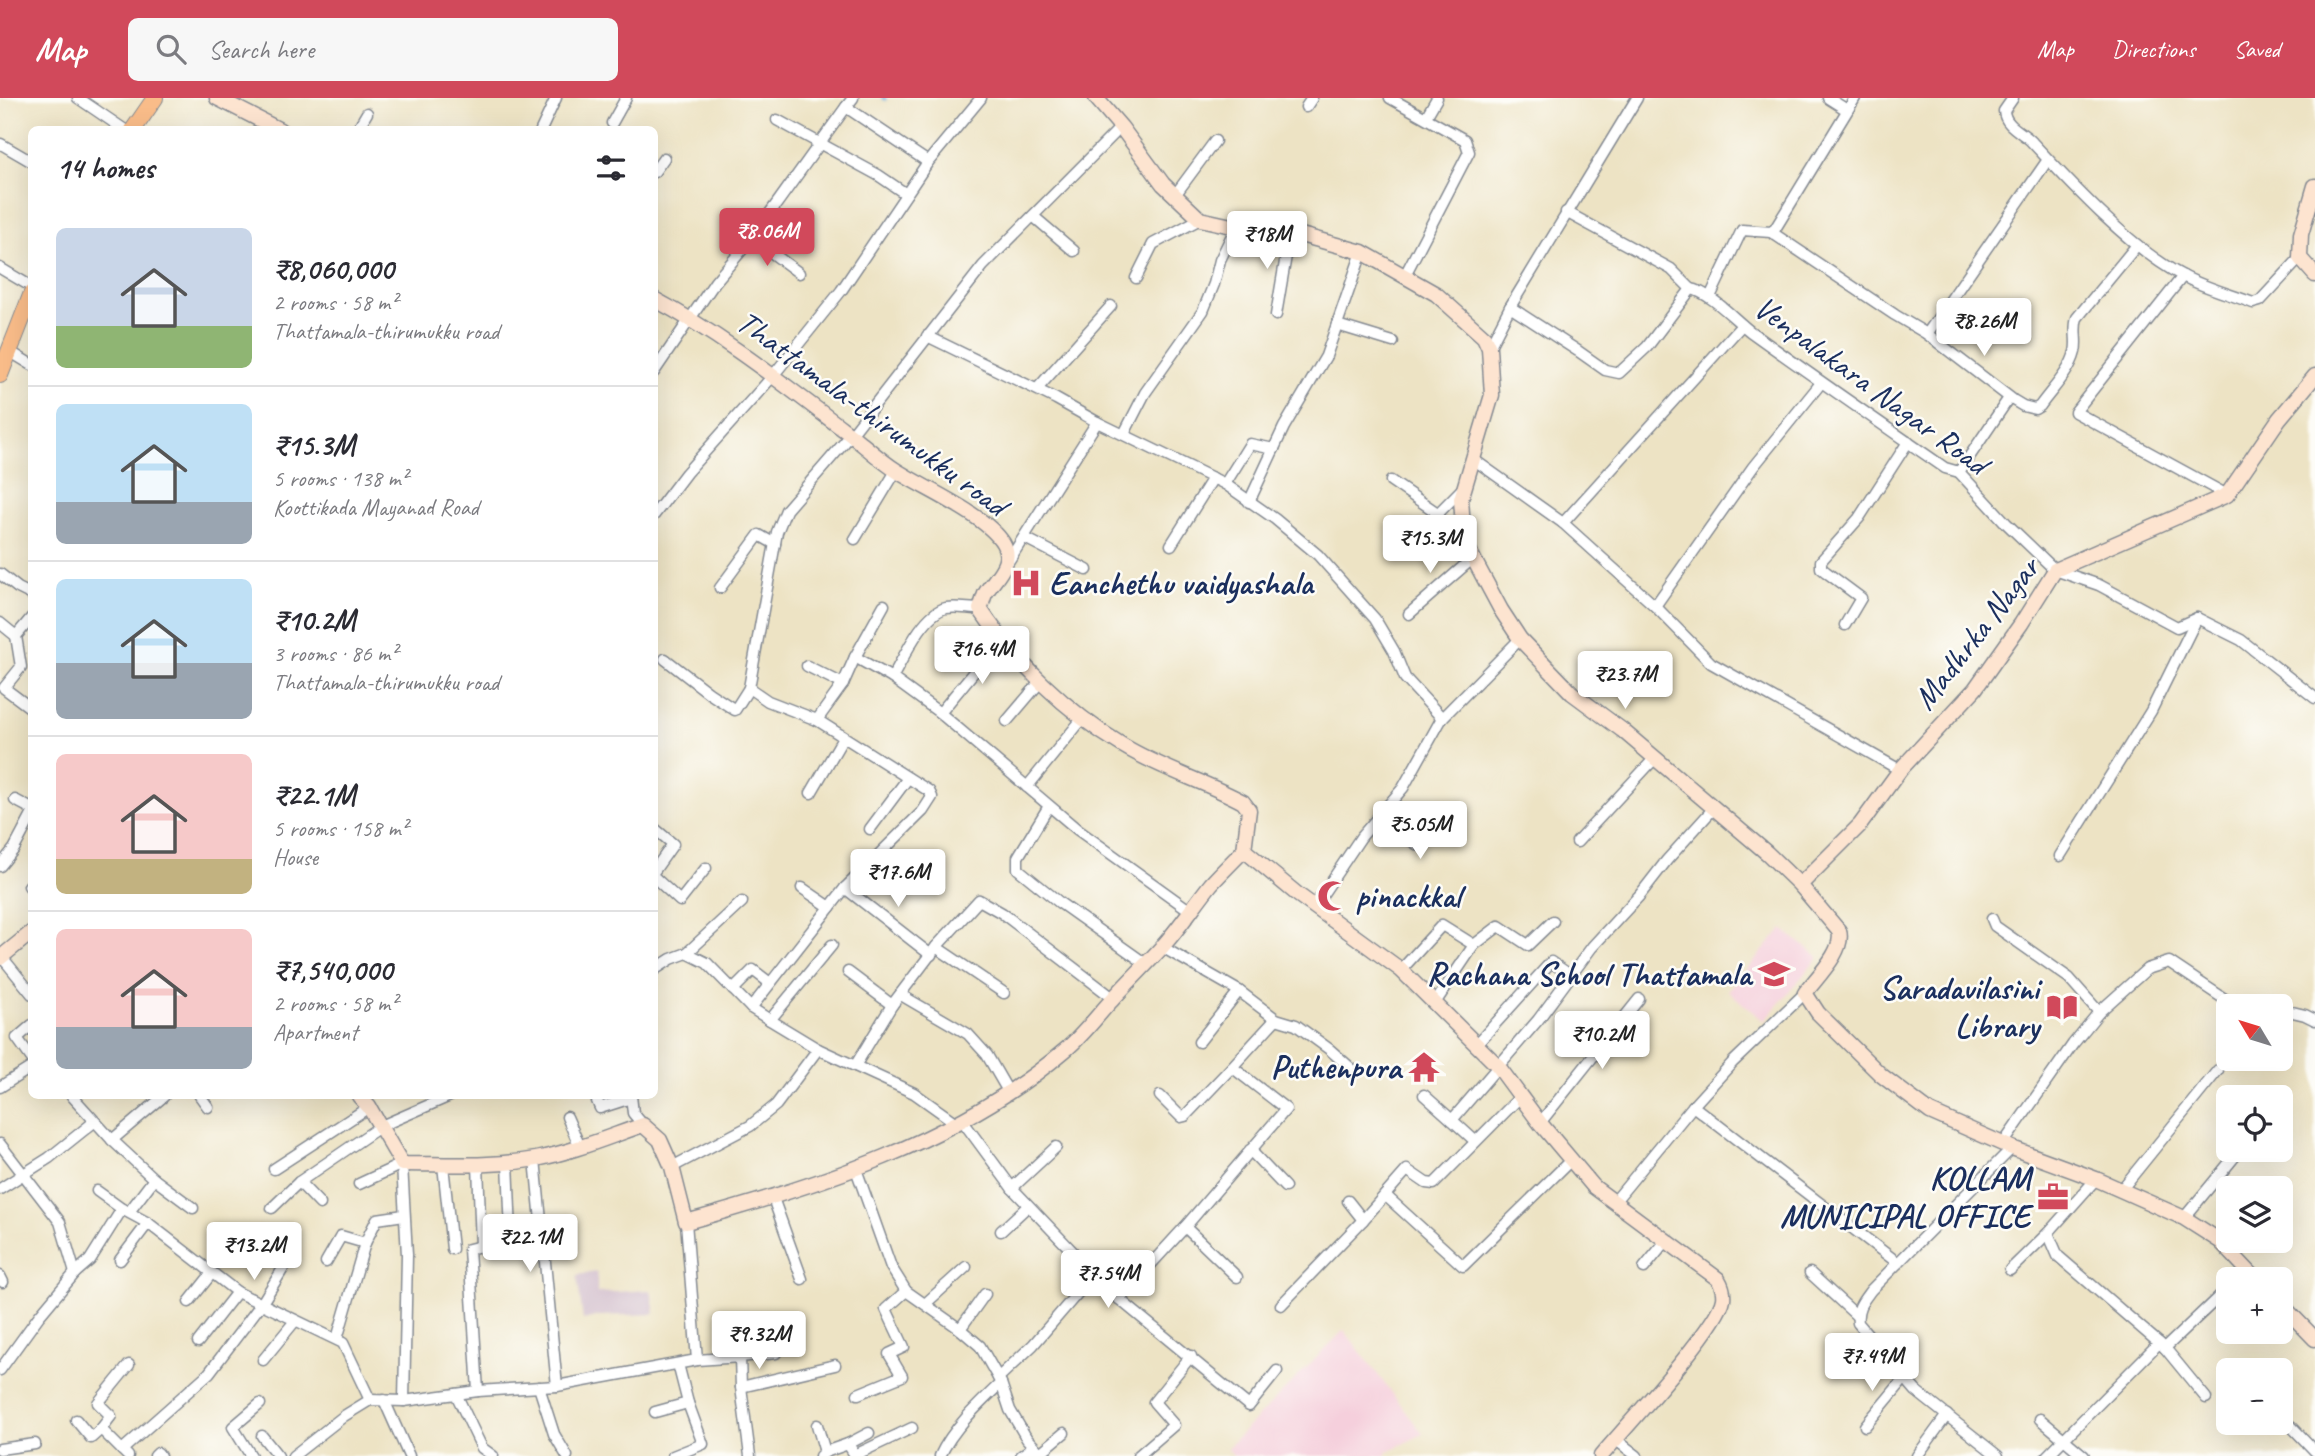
<!DOCTYPE html>
<meta charset="utf-8">
<style>
:root{--surface:#fff;--page:#f7f7f7;--text:#2b2b33;--muted:#7c7c81;--line:#e1e1e2;--accent:#d1495b}
body{margin:0;font-family:Caveat,sans-serif;background:var(--page);color:var(--text);height:100vh;display:flex;flex-direction:column;font-size:26px;white-space:nowrap}
*{box-sizing:border-box;margin:0}
p{font-size:23px;color:var(--muted)}
.icon{flex:none;width:38px;height:38px;fill:none;stroke:currentColor;stroke-width:2;stroke-linecap:round;stroke-linejoin:round}
.map{position:relative;flex:1;overflow:hidden}
.sheet{position:absolute;left:28px;top:28px;width:630px;height:973px;display:flex;flex-direction:column;background:var(--surface);border-radius:10px;box-shadow:0 7px 28px #0002}
.sheet>*{flex:none}
.needle{width:46px;rotate:308deg}
.controls{position:absolute;left:2216px;top:896px;display:grid;gap:14px}
.controls a{display:grid;place-items:center;width:77px;height:77px;border-radius:10px;background:var(--surface);box-shadow:0 7px 28px #0002;font-size:35px}
.price{position:absolute;translate:-50% -60px;padding:0 16px;border-radius:7px;background:#fff;color:#222;font-size:23px;line-height:46px;filter:drop-shadow(0 2px 4px #0008)}
.price::after{content:'';position:absolute;left:50%;top:42px;width:21px;height:16px;margin-left:-10px;background:inherit;clip-path:polygon(0 0,100% 0,50% 100%)}
.price.on{background:var(--accent);color:#fff}
ul{padding:0;list-style:none}
li{display:flex;align-items:center;gap:21px;height:175px;padding:0 28px}
li+li{border-top:2px solid var(--line)}
li span{display:grid;place-items:center;flex:none;width:196px;height:140px;border-radius:10px;color:#555}
li>.icon{margin-inline-start:auto}
span .icon{width:84px;height:84px;fill:#fffc;stroke-width:1}
li b{font-size:30px}
h2{display:flex;justify-content:space-between;align-items:center;height:84px;padding:0 28px;font-size:30px}
header{display:flex;align-items:center;gap:42px;box-sizing:border-box;height:98px;padding:0 35px;background:var(--accent);color:#fff}
header strong{font-size:33px}
nav{display:flex;gap:38px;margin-inline-start:auto;font-size:24px}
.search{width:490px;height:63px;background:var(--page);display:flex;align-items:center;gap:18px;box-sizing:border-box;padding:0 24px;border-radius:10px;color:var(--muted);font-size:26px}
.map>svg:first-child{display:block}
.built{fill:#f5cfdc}
.industrial{fill:#d1bdcc}
.lines{fill:none;stroke-linecap:round;stroke-linejoin:round}
.stream{stroke:#6baee0;stroke-width:3.5}
.street-casing{stroke:#848991;stroke-width:13}
.secondary-casing{stroke:#848991;stroke-width:17}
.primary-casing{stroke:#848991;stroke-width:18}
.street{stroke:#fff;stroke-width:10}
.secondary{stroke:#fde4d0;stroke-width:14}
.primary{stroke:#f9bc89;stroke-width:16}
.labels{text-anchor:middle;dominant-baseline:central;stroke-width:5;stroke-linejoin:round;paint-order:stroke}
.street-label{font-size:33px;fill:#1b2f5e;stroke:#fdfcf7}
.poi-label{font-size:33px;font-weight:bold;fill:#1b2f5e;stroke:#fdfcf7;text-anchor:end}
</style>
<header>
<strong>Map</strong>
<div class="search"><svg class="icon" aria-label="search" viewBox="0 0 24 24"><circle cx="10" cy="10" r="6"/><path d="M15 15l6 6"/></svg>Search here</div>
<nav><a>Map</a><a>Directions</a><a>Saved</a></nav>
</header>
<div class="map">
<svg width="2315" height="1358" viewBox="0 0 2315 1358">
<rect width="100%" height="100%" fill="#fdfcf7"/>
<filter id="ink" filterUnits="userSpaceOnUse"><feTurbulence type="fractalNoise" baseFrequency=".0143" numOctaves="2"/><feDisplacementMap in="SourceGraphic" scale="14" xChannelSelector="R" yChannelSelector="G"/><feConvolveMatrix kernelMatrix="1 2 1 2 8 2 1 2 1" color-interpolation-filters="sRGB"/></filter>
<filter id="wash" filterUnits="userSpaceOnUse"><feTurbulence type="fractalNoise" baseFrequency=".00686" numOctaves="4" result="noise"/><feDisplacementMap in="SourceGraphic" scale="28" xChannelSelector="R" yChannelSelector="G"/><feGaussianBlur stdDeviation="1.57" result="paint"/><feColorMatrix in="noise" values="0 0 0 0 0 0 0 0 0 0 0 0 0 0 0 0 0 1.4 0 .05"/><feComposite in="paint" operator="in"/></filter>
<g filter="url(#wash)">
<rect width="100%" height="100%" fill="#ede3c4"/>
<!-- built -->
<g class="built">
<path d="M1782 831 1819 859 1764 923 1728 893Z"/>
<path d="M1344 1232 1423 1336 1388 1353 1385 1358H1234L1227 1350Z"/>
</g>
<!-- industrial -->
<path class="industrial" d="M597 1174V1195L651 1192 655 1216 599 1218 583 1222 577 1177Z"/>
<g class="lines">
<!-- stream -->
<path class="stream" d="M883 0 885 1"/>
</g>
</g>
<g filter="url(#ink)">
<g class="lines">
<defs>
<g id="street">
<path d="M78 0 125 32"/>
<path d="M853 0 846 9 928 64"/>
<path d="M1390 0 1465 42 1469 54 1404 179"/>
<path d="M1828 0 1847 12"/>
<path d="M2013 0 2004 13C2005 28 2022 34 2031 43 2071 86 2132 152 2183 178 2205 190 2230 196 2253 205L2260 203 2300 160"/>
<path d="M1306 9 1312 0"/>
<path d="M1426 19 1437 0"/>
<path d="M777 22 878 77 906 96"/>
<path d="M612 25 626 0"/>
<path d="M357 32 367 15"/>
<path d="M541 32 556 0"/>
<path d="M1 46 32 64"/>
<path d="M654 74 664 60"/>
<path d="M1175 97 1215 43"/>
<path d="M1566 114 1671 171 1691 191"/>
<path d="M1033 118 1074 153"/>
<path d="M1771 134 1895 217 1927 236 2013 302 2023 308 2035 311 2040 308C2052 291 2070 274 2075 254 2078 243 2073 232 2077 220L2137 147"/>
<path d="M752 140 799 175"/>
<path d="M0 170 32 189"/>
<path d="M2183 178 2075 314 2227 397"/>
<path d="M1136 180 1153 146 1200 121"/>
<path d="M1710 199 1742 132 1771 134 1775 131 1855 0"/>
<path d="M1510 209 1578 253 1605 272 1619 275 1647 249 1691 191C1710 194 1735 222 1751 234 1815 280 1880 325 1945 370L1959 374 2006 425 2055 472 2099 487 2177 529 2197 520 2241 542 2315 600"/>
<path d="M1276 217 1290 134"/>
<path d="M1337 227 1393 244"/>
<path d="M1927 236 2047 63"/>
<path d="M927 238 1056 301 1097 324 1225 386 1275 421 1318 457 1375 521 1394 553 1405 580 1442 620"/>
<path d="M1489 250 1510 209 1637 0"/>
<path d="M9 253 32 267"/>
<path d="M654 274 715 184 752 140 846 9"/>
<path d="M1037 291 1111 208"/>
<path d="M1124 336 1145 295 1203 213 1214 186 1220 162 1236 129"/>
<path d="M1473 361 1563 425 1655 508 1711 565 1900 672"/>
<path d="M1959 374 2009 300"/>
<path d="M1391 383 1439 416"/>
<path d="M1225 386 1250 346 1274 351"/>
<path d="M1249 404 1284 329 1326 258 1362 154"/>
<path d="M654 417 686 375 772 279 841 193 928 64 981 0"/>
<path d="M1563 425 1742 227"/>
<path d="M1025 440 1087 472"/>
<path d="M855 441 896 373"/>
<path d="M1171 447 1213 380"/>
<path d="M1403 451 1463 390"/>
<path d="M1006 467 1097 324"/>
<path d="M0 476 18 490 32 497"/>
<path d="M720 490 759 437 775 446"/>
<path d="M884 507 855 559 892 580 940 615 1078 732 1192 814"/>
<path d="M1655 508 1753 369 1821 285"/>
<path d="M1409 516 1472 461"/>
<path d="M32 519 16 538 21 569 4 590 32 611"/>
<path d="M0 525 16 538"/>
<path d="M1845 527 1861 500 1826 474 1821 470V463L1859 420 1908 344"/>
<path d="M665 561 709 595 735 612 749 590"/>
<path d="M807 568 843 586"/>
<path d="M892 580C903 561 923 515 946 510 957 508 969 511 980 511"/>
<path d="M940 615 1001 541"/>
<path d="M817 622 843 586 855 559"/>
<path d="M1007 623 1041 583"/>
<path d="M1027 689 1083 620"/>
<path d="M811 695 843 640"/>
<path d="M15 702 32 711"/>
<path d="M1049 708 1018 759V771L1060 805 1146 866"/>
<path d="M1378 721 1418 747 1454 715"/>
<path d="M654 730 673 746 654 773"/>
<path d="M870 731 908 680"/>
<path d="M1577 744 1655 660"/>
<path d="M2060 758 2151 613 2197 520"/>
<path d="M0 768 14 751 32 717"/>
<path d="M654 779 680 803 706 770"/>
<path d="M32 785 29 788 32 791"/>
<path d="M802 790 830 809"/>
<path d="M845 790 931 857"/>
<path d="M1314 809 1361 739 1403 690 1442 620 1520 541"/>
<path d="M1992 821 1995 828 2069 880 2099 914"/>
<path d="M936 849 1004 895"/>
<path d="M1162 849 1239 893 1276 921 1296 927 1329 951 1354 973"/>
<path d="M687 855 742 804"/>
<path d="M2 859 32 896"/>
<path d="M654 872 671 861 687 855 707 865 751 910 770 922 818 951 914 995 956 1025"/>
<path d="M1401 872 1442 827 1474 847 1499 828 1528 847 1553 823"/>
<path d="M848 874 892 907"/>
<path d="M733 892 753 872 770 885"/>
<path d="M901 897 968 936 987 957 1009 995"/>
<path d="M1435 905 1474 847"/>
<path d="M751 910 845 790 923 713 932 699 929 693 817 622 768 603 749 590 777 434 786 412 851 337 983 168 1121 29"/>
<path d="M2280 911 2305 917 2315 922"/>
<path d="M770 922 832 847"/>
<path d="M32 927 17 940 32 961"/>
<path d="M1199 944 1239 893"/>
<path d="M1477 946 1551 864 1570 877"/>
<path d="M855 968 892 907 936 849 979 802 1002 815 1113 900"/>
<path d="M0 989 32 969"/>
<path d="M1424 997 1452 1022 1538 922 1592 849 1639 798 1667 762 1714 710"/>
<path d="M72 998 112 1042"/>
<path d="M200 998 208 1009"/>
<path d="M595 998 600 1010 631 1000"/>
<path d="M631 998 633 1015 643 1027"/>
<path d="M1160 998 1181 1019 1185 1018 1232 969"/>
<path d="M1693 1008 1898 1165"/>
<path d="M567 1019 580 1049"/>
<path d="M962 1022 1012 1090 1094 1176 1119 1201 1249 1308 1277 1273"/>
<path d="M1452 1022 1475 1043"/>
<path d="M1540 1025 1639 901"/>
<path d="M0 1046 60 1124 75 1175"/>
<path d="M2003 1046 2073 946 2099 914 2147 871 2169 864 2235 908"/>
<path d="M1250 1052 1285 1089"/>
<path d="M535 1061 557 1288"/>
<path d="M508 1064 511 1136"/>
<path d="M478 1066 481 1148 469 1151 478 1293"/>
<path d="M443 1067 452 1151"/>
<path d="M672 1069 750 1028 776 1007 818 951"/>
<path d="M274 1071 369 1009"/>
<path d="M856 1071 891 1169 906 1193 960 1231 980 1248 1001 1285 1010 1312 1027 1341 1043 1358"/>
<path d="M154 1081 193 1110"/>
<path d="M2096 1081 2048 1135 2058 1158 2159 1245"/>
<path d="M359 1086 402 1066 407 1157 404 1303"/>
<path d="M1012 1090 1056 1049"/>
<path d="M0 1091 49 1060 94 1024"/>
<path d="M2121 1092 2218 972"/>
<path d="M97 1093 122 1111 148 1125 237 1194 343 1245 370 1302"/>
<path d="M1385 1097 1463 1168 1571 1062"/>
<path d="M773 1100 802 1181"/>
<path d="M1348 1103 1363 1122"/>
<path d="M1615 1103 1693 1008 1733 964 1805 895"/>
<path d="M320 1106 299 1084 381 1028 450 998"/>
<path d="M272 1110 299 1084"/>
<path d="M129 1114 154 1081 112 1042 164 998"/>
<path d="M2184 1120 2240 1052"/>
<path d="M1185 1129 1237 1179"/>
<path d="M1001 1133 1028 1108"/>
<path d="M120 1162 148 1125"/>
<path d="M326 1164 341 1138 365 1145 377 1121 404 1117"/>
<path d="M1644 1170 1667 1142"/>
<path d="M2010 1172 2048 1135"/>
<path d="M1810 1175 1857 1218"/>
<path d="M0 1178 3 1184"/>
<path d="M2237 1181 2247 1172"/>
<path d="M1119 1201 1185 1129 1286 1011 1232 969 1276 921"/>
<path d="M189 1204 212 1175"/>
<path d="M925 1206 966 1169"/>
<path d="M1281 1207 1363 1122 1407 1072 1426 1085 1434 1086 1520 999"/>
<path d="M960 1231 985 1196"/>
<path d="M738 1237 740 1259 776 1255"/>
<path d="M337 1241 365 1145"/>
<path d="M198 1244 237 1194"/>
<path d="M2165 1250 2206 1300"/>
<path d="M263 1262 295 1223"/>
<path d="M697 1262 740 1259 741 1289 750 1358"/>
<path d="M0 1272 39 1218 75 1175 90 1162 122 1111"/>
<path d="M998 1280 1033 1247 1094 1176"/>
<path d="M539 1289 554 1336 567 1358"/>
<path d="M741 1289 835 1267"/>
<path d="M456 1296 482 1350 493 1358"/>
<path d="M858 1296 902 1278 889 1256 904 1249 886 1211 906 1193"/>
<path d="M384 1302 409 1358"/>
<path d="M655 1314 688 1305"/>
<path d="M2040 1321 2084 1358"/>
<path d="M76 1322 91 1340 101 1331"/>
<path d="M817 1327 825 1354"/>
<path d="M1865 1328 1904 1281"/>
<path d="M2291 1328 2315 1353"/>
<path d="M262 1338 278 1358"/>
<path d="M1615 1341 1637 1358"/>
<path d="M848 1346 855 1357 912 1330"/>
<path d="M0 1351 35 1346"/>
<path d="M122 1352 209 1275 262 1205 287 1164 256 1142"/>
<path d="M1040 1355 1064 1335"/>
<path d="M128 1358 101 1331 111 1318 98 1305 129 1267"/>
<path d="M155 1358 158 1355 160 1358"/>
<path d="M251 1358 233 1329 260 1306"/>
<path d="M293 1358 344 1318 370 1302 404 1303 478 1293 557 1288 697 1262 686 1124"/>
<path d="M673 1358 703 1346 688 1305 678 1266"/>
<path d="M820 1358 825 1354 848 1346 869 1335"/>
<path d="M940 1358C953 1330 979 1306 1001 1285"/>
<path d="M1021 1358 1033 1349"/>
<path d="M1138 1358 1174 1327 1154 1304 1191 1258"/>
<path d="M1917 1358 1947 1317"/>
<path d="M1998 1358 1916 1293 1858 1225C1856 1210 1863 1203 1871 1192L2012 1050"/>
<path d="M2047 1358 2159 1245 2165 1250 2228 1190"/>
</g>
<g id="secondary">
<path d="M217 0 280 32"/>
<path d="M1096 0 1121 29 1163 86 1200 121 1236 129 1290 134 1362 154 1436 196 1484 239 1489 250 1492 297 1461 401 1464 443 1501 512 1520 541 1572 595 1622 632 1767 755 1800 787 1839 833C1845 852 1817 879 1805 895L1818 915 1881 977 1930 1014 2012 1050 2096 1081 2184 1120 2220 1143 2256 1181"/>
<path d="M2315 88 2301 136 2300 160 2315 177"/>
<path d="M654 201C722 237 782 285 843 331 861 344 878 361 897 373 925 391 986 417 1003 445 1015 465 994 480 985 496 983 501 982 506 980 511 1016 565 1067 614 1122 647 1159 670 1204 683 1243 704L1249 712 1244 752 1297 796 1401 872 1498 968 1540 1025 1594 1089 1718 1181C1721 1186 1724 1194 1723 1201 1719 1228 1623 1332 1601 1358"/>
<path d="M1800 787 1860 727 1900 672 1975 591 2021 526 2055 472 2227 397 2279 321 2315 278"/>
<path d="M0 860 32 834"/>
<path d="M359 998 369 1009 402 1066C447 1066 491 1069 536 1061 573 1054 608 1039 643 1027L660 1042 672 1069 686 1124C817 1088 959 1043 1064 953 1082 939 1096 919 1111 903 1128 884 1146 867 1162 849 1180 829 1194 807 1211 786 1222 774 1233 763 1244 752"/>
<path d="M2280 1205 2315 1241"/>
</g>
<g id="primary">
<path d="M133 32 155 0"/>
<path d="M0 277 32 195"/>
</g>
</defs>
<!-- street casing -->
<use href="#street" class="street-casing"/>
<!-- secondary casing -->
<use href="#secondary" class="secondary-casing"/>
<!-- primary casing -->
<use href="#primary" class="primary-casing"/>
<!-- street -->
<use href="#street" class="street"/>
<!-- secondary -->
<use href="#secondary" class="secondary"/>
<!-- primary -->
<use href="#primary" class="primary"/>
</g>
</g>
<!-- icons -->
<defs>
<symbol id="hospital-bare" viewBox="-9 -9 18 18"><path d="M-5-5h3v3.5h4V-5h3V5h-3V1.5h-4V5h-3Z" fill="#d1495b" stroke="#fdfcf7" stroke-width="2.5" paint-order="stroke"/></symbol>
<symbol id="mosque-bare" viewBox="-9 -9 18 18"><path d="M3.5-4.9A6 6 0 1 0 3.5 4.9A5 5 0 1 1 3.5-4.9Z" fill="#d1495b" stroke="#fdfcf7" stroke-width="2.5" paint-order="stroke"/></symbol>
<symbol id="school-bare" viewBox="-9 -9 18 18"><path d="M0-5L7-2L0 1L-7-2ZM-4 1L0 2.5L4 1V4Q0 6-4 4Z" fill="#d1495b" stroke="#fdfcf7" stroke-width="2.5" paint-order="stroke"/></symbol>
<symbol id="library-bare" viewBox="-9 -9 18 18"><path d="M-6-4Q-3-5.5-.7-3.5V5Q-3 3-6 4ZM6-4Q3-5.5 .7-3.5V5Q3 3 6 4Z" fill="#d1495b" stroke="#fdfcf7" stroke-width="2.5" paint-order="stroke"/></symbol>
<symbol id="temple-bare" viewBox="-9 -9 18 18"><path d="M0-6L5-2H3V0L6.5 2.5H4V6H1.5V3h-3V6H-4V2.5H-6.5L-3 0V-2H-5Z" fill="#d1495b" stroke="#fdfcf7" stroke-width="2.5" paint-order="stroke"/></symbol>
<symbol id="office-bare" viewBox="-9 -9 18 18"><path d="M-6-3h4V-5.5h4V-3h4V5H-6ZM-1-4.5V-3h2v-1.5ZM-6 0V1H6V0Z" fill="#d1495b" stroke="#fdfcf7" stroke-width="2.5" paint-order="stroke"/></symbol>
</defs>
<g fill-rule="evenodd">
<use href="#hospital-bare" x="1004" y="463" width="44" height="44"/>
<use href="#mosque-bare" x="1311" y="776" width="44" height="44"/>
<use href="#school-bare" x="1752" y="854" width="44" height="44"/>
<use href="#library-bare" x="2040" y="887" width="44" height="44"/>
<use href="#temple-bare" x="1402" y="947" width="44" height="44"/>
<use href="#office-bare" x="2031" y="1077" width="44" height="44"/>
</g>
<g class="labels">
<!-- street labels -->
<g class="street-label">
<text transform="translate(1871 287) rotate(36)">Venpalakara Nagar Road</text>
<text transform="translate(872 315) rotate(36)">Thattamala-thirumukku road</text>
<text transform="translate(1976 535) rotate(-52)">Madhrka Nagar</text>
</g>
<!-- poi labels -->
<g class="poi-label">
<text x="1049" y="485" text-anchor="start">Eanchethu vaidyashala</text>
<text x="1356" y="798" text-anchor="start">pinackkal</text>
<text x="1751" y="876">Rachana School Thattamala</text>
<text x="2039" y="890">Saradavilasini<tspan x="2039" dy="38">Library</tspan></text>
<text x="1401" y="969">Puthenpura</text>
<text x="2030" y="1080">KOLLAM<tspan x="2030" dy="38">MUNICIPAL OFFICE</tspan></text>
</g>
</g>
</svg>
<div class="controls">
<a><svg class="needle" viewBox="-14 -14 28 28"><path d="M0-13l5 13h-10z" fill="#e53935"/><path d="M0 13l5-13h-10z" fill="#7c7c81"/></svg></a>
<a><svg class="icon" aria-label="locate" viewBox="0 0 24 24"><circle cx="12" cy="12" r="6"/><path d="M12 2v4M12 18v4M2 12h4M18 12h4"/></svg></a>
<a><svg class="icon" aria-label="layers" viewBox="0 0 24 24"><path d="M12 4l9 5-9 5-9-5zM3 14l9 5 9-5"/></svg></a>
<a>+</a>
<a>−</a>
</div>
<b class="price on" style="left:767px;top:170px">₹8.06M</b>
<b class="price" style="left:1267px;top:173px">₹18M</b>
<b class="price" style="left:1984px;top:260px">₹8.26M</b>
<b class="price" style="left:1430px;top:477px">₹15.3M</b>
<b class="price" style="left:982px;top:588px">₹16.4M</b>
<b class="price" style="left:1625px;top:613px">₹23.7M</b>
<b class="price" style="left:1420px;top:763px">₹5.05M</b>
<b class="price" style="left:898px;top:811px">₹17.6M</b>
<b class="price" style="left:1602px;top:973px">₹10.2M</b>
<b class="price" style="left:530px;top:1176px">₹22.1M</b>
<b class="price" style="left:254px;top:1184px">₹13.2M</b>
<b class="price" style="left:1108px;top:1212px">₹7.54M</b>
<b class="price" style="left:759px;top:1273px">₹9.32M</b>
<b class="price" style="left:1872px;top:1295px">₹7.49M</b>
<section class="sheet">
<h2>14 homes<svg class="icon" aria-label="filters" viewBox="0 0 24 24"><path d="M4 7h16M4 17h16"/><circle cx="9" cy="7" r="2"/><circle cx="15" cy="17" r="2"/></svg></h2>
<ul>
<li><span style="background:linear-gradient(#c9d6e8 70%,#8fb573 0)"><svg class="icon" aria-label="home" viewBox="0 0 24 24"><path d="M3 11l9-7 9 7M6 9v11h12V9"/></svg></span><div><b>₹8,060,000</b><p>2 rooms · 58 m²</p><p>Thattamala-thirumukku road</p></div></li>
<li><span style="background:linear-gradient(#bfe0f5 70%,#9aa5b1 0)"><svg class="icon" aria-label="home" viewBox="0 0 24 24"><path d="M3 11l9-7 9 7M6 9v11h12V9"/></svg></span><div><b>₹15.3M</b><p>5 rooms · 138 m²</p><p>Koottikada Mayanad Road</p></div></li>
<li><span style="background:linear-gradient(#bfe0f5 60%,#9aa5b1 0)"><svg class="icon" aria-label="home" viewBox="0 0 24 24"><path d="M3 11l9-7 9 7M6 9v11h12V9"/></svg></span><div><b>₹10.2M</b><p>3 rooms · 86 m²</p><p>Thattamala-thirumukku road</p></div></li>
<li><span style="background:linear-gradient(#f6c9c9 75%,#c2b280 0)"><svg class="icon" aria-label="home" viewBox="0 0 24 24"><path d="M3 11l9-7 9 7M6 9v11h12V9"/></svg></span><div><b>₹22.1M</b><p>5 rooms · 158 m²</p><p>House</p></div></li>
<li><span style="background:linear-gradient(#f6c9c9 70%,#9aa5b1 0)"><svg class="icon" aria-label="home" viewBox="0 0 24 24"><path d="M3 11l9-7 9 7M6 9v11h12V9"/></svg></span><div><b>₹7,540,000</b><p>2 rooms · 58 m²</p><p>Apartment</p></div></li>
</ul>
</section>
</div>
